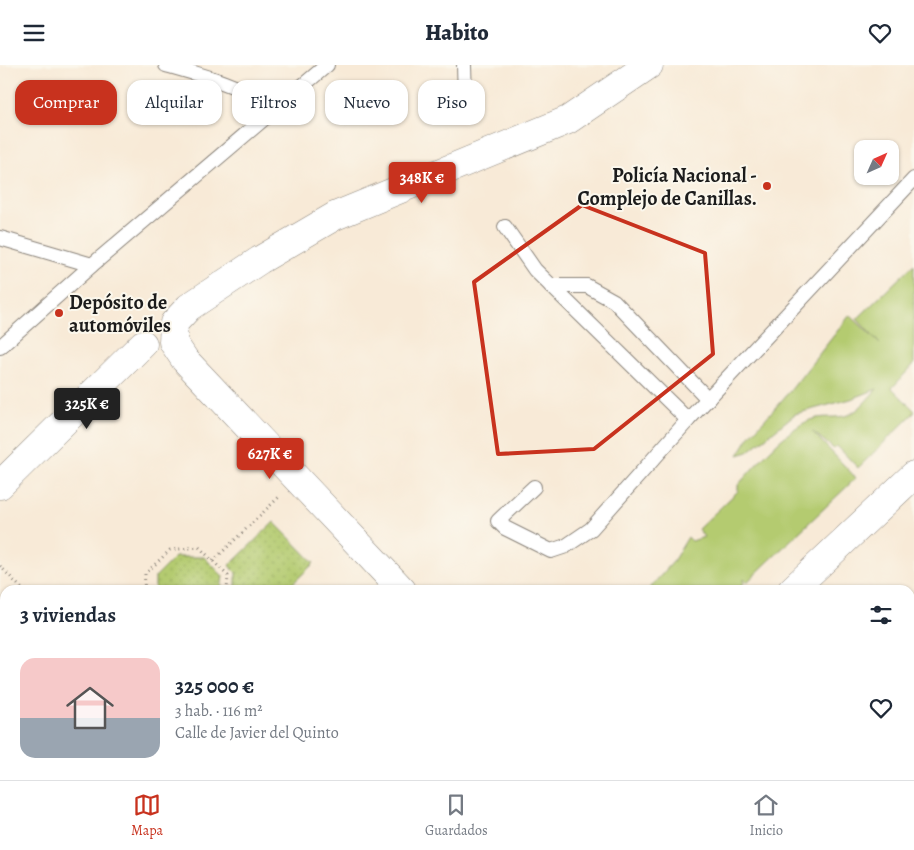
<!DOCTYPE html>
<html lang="es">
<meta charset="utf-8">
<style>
:root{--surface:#fff;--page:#f2f2f3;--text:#1f2937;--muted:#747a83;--line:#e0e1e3;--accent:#c8321e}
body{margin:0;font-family:Alegreya,serif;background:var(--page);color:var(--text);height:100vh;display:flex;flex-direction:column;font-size:19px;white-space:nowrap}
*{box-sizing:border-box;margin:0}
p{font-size:16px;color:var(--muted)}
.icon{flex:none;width:28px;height:28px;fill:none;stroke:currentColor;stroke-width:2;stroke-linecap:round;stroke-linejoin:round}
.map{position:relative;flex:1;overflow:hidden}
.details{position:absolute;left:0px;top:520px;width:915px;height:195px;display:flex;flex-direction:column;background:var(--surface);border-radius:15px 15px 0 0;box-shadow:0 1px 4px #0004}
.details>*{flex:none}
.top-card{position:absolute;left:15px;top:15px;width:500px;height:45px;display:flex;gap:10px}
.needle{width:32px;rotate:45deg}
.controls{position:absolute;left:854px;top:75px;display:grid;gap:10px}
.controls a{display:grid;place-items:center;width:45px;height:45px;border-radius:10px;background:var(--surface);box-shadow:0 1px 4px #0004;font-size:25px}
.price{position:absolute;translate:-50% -42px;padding:0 11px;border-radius:5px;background:var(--accent);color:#fff;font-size:16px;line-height:32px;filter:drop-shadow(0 1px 2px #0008)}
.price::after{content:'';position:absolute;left:50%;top:30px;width:15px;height:11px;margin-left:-8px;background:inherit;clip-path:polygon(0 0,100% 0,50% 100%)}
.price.on{background:#222;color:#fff}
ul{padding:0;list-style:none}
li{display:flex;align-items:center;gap:15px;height:125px;padding:0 20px}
li span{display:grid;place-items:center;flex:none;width:140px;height:100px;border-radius:15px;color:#555}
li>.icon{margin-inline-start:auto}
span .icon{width:60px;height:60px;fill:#fffc;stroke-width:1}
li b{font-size:21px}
h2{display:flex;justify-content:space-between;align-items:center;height:60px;padding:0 20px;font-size:21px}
.chip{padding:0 18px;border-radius:15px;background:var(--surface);box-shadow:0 1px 4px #0004;font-size:18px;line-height:45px}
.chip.on{background:var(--accent);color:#fff}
header{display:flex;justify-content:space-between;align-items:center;height:65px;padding:0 20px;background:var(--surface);font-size:22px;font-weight:800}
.tab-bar{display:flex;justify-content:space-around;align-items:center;height:70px;border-top:1px solid var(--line);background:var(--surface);font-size:14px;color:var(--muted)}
.tab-bar a{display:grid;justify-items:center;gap:2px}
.tab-bar .on{color:var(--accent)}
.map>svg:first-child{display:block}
.green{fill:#b4cb70;stroke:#687446}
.garden{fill:url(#garden-dots);stroke:#687446}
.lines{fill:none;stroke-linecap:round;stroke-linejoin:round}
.lane-casing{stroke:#8a837a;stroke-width:16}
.street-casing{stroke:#8a837a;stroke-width:29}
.path{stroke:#8a837a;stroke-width:3;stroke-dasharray:1 4;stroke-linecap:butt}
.lane{stroke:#fff;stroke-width:14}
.street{stroke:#fff;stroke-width:28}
.marked{fill:none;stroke:#c8321e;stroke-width:4;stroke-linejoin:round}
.poi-dot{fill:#c8321e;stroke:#fbf7ec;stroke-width:2}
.labels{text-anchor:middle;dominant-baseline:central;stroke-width:4;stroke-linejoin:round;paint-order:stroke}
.poi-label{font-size:20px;font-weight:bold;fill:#1c1c1c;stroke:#fbf7ec;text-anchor:end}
</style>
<header><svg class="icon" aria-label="menu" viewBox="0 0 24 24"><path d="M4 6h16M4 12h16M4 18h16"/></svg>Habito<svg class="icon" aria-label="heart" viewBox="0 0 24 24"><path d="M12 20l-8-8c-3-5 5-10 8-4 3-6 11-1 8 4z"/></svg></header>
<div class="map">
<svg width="914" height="715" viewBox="0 0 914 715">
<defs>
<pattern id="garden-dots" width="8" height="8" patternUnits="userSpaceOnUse" patternTransform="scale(1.25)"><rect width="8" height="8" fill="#b4cb70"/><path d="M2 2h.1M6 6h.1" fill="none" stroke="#9aae60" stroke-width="1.8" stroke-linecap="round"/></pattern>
</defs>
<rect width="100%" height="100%" fill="#fbf7ec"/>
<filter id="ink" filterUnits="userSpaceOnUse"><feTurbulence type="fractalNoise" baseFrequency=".02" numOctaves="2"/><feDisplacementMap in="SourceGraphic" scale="10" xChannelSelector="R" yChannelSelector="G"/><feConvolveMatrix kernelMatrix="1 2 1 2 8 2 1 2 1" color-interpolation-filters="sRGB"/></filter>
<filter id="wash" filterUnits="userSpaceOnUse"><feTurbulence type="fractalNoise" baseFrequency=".0096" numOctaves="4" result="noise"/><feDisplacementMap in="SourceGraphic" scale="20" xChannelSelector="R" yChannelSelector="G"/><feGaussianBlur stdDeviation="1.12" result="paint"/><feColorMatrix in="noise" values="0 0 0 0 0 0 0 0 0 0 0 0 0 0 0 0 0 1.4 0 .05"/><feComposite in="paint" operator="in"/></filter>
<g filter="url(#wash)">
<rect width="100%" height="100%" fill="#f8ead7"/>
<!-- green -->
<path class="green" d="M914 199V299L892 323 914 345V348L858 403 837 381 834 384 812 366 856 413 747 517 744 514V518L737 525H648L672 498 688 472 692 476 704 472 698 464 738 426V420C756 400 784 366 810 355 822 350 836 354 848 350 859 346 869 332 877 324L851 334 795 349 748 387 738 390 749 372 790 326 850 250 880 279 857 254Z"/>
<!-- garden -->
<g class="garden">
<path d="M274 457 314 498 286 525H236V508L229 501Z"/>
<path d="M175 492H204L223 511 221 525H155V512Z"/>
<path d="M914 679V715H885L889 710H910V684Z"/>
<path d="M813 710H866L861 715H808Z"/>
</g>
</g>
<g filter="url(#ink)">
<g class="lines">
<defs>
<g id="lane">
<path d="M166 0C205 11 242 21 276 43"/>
<path d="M464 0 465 31"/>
<path d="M505 162 535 205 688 355"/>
<path d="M0 173 92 200"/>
<path d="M551 221H587L614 236 708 334"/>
<path d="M0 282 92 200 327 0"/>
<path d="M534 422 498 456 505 463 551 486 566 481 591 464 688 355 914 114"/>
</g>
<g id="street">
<path d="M0 420 143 279"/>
<path d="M402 525 185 295 173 277 174 258 189 242 260 195 335 151 568 55 649 0"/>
<path d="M792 525 914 410"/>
<path d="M580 710 586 715"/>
<path d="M665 715 666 710"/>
</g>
</defs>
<!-- lane casing -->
<use href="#lane" class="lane-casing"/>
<!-- street casing -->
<use href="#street" class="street-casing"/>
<!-- path -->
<g class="path">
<path d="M213 496 279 432"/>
<path d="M0 501 23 525"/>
<path d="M144 525 145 509 170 485 199 482 228 511 227 525"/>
<path d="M0 542 5 547"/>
<path d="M910 628 914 632"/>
<path d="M910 668 914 663"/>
<path d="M162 710 167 715"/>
<path d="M202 710 207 715"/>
<path d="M874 715 878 710"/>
</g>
<!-- lane -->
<use href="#lane" class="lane"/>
<!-- street -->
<use href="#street" class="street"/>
</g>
</g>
<!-- marked area -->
<path class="marked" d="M582 140 705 188 713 289 594 384 498 389 474 217Z"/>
<!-- markers -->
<g class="poi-dot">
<circle cx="767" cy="121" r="5"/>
<circle cx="59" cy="248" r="5"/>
</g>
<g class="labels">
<!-- poi labels -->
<g class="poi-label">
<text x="757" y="110">Policía Nacional -<tspan x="757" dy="23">Complejo de Canillas.</tspan></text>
<text x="69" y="237" text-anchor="start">Depósito de<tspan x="69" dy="23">automóviles</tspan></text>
</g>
</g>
</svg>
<div class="controls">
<a><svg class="needle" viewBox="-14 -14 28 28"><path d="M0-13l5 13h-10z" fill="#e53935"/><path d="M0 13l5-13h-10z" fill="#747a83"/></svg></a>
</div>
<b class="price" style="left:422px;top:139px">348K €</b>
<b class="price on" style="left:87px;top:365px">325K €</b>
<b class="price" style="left:270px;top:415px">627K €</b>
<div class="top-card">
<a class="chip on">Comprar</a>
<a class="chip">Alquilar</a>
<a class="chip">Filtros</a>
<a class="chip">Nuevo</a>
<a class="chip">Piso</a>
</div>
<section class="details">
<h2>3 viviendas<svg class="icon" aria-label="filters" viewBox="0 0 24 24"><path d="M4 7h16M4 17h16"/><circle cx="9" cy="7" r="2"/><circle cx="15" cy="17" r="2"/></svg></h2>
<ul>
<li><span style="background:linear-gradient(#f6c9c9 60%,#9aa5b1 0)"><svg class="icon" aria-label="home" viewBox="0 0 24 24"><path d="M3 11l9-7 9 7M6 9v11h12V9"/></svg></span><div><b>325 000 €</b><p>3 hab. · 116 m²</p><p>Calle de Javier del Quinto</p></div><svg class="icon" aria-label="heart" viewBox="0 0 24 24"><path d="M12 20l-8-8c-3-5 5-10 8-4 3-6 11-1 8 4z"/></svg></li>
</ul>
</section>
</div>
<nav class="tab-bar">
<a class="on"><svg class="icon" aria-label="map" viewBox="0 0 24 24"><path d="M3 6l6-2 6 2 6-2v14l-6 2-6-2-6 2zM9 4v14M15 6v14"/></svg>Mapa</a>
<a><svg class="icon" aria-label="saved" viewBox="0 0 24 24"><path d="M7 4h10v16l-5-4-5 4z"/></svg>Guardados</a>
<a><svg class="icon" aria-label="home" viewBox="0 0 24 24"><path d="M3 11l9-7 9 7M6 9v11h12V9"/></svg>Inicio</a>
</nav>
